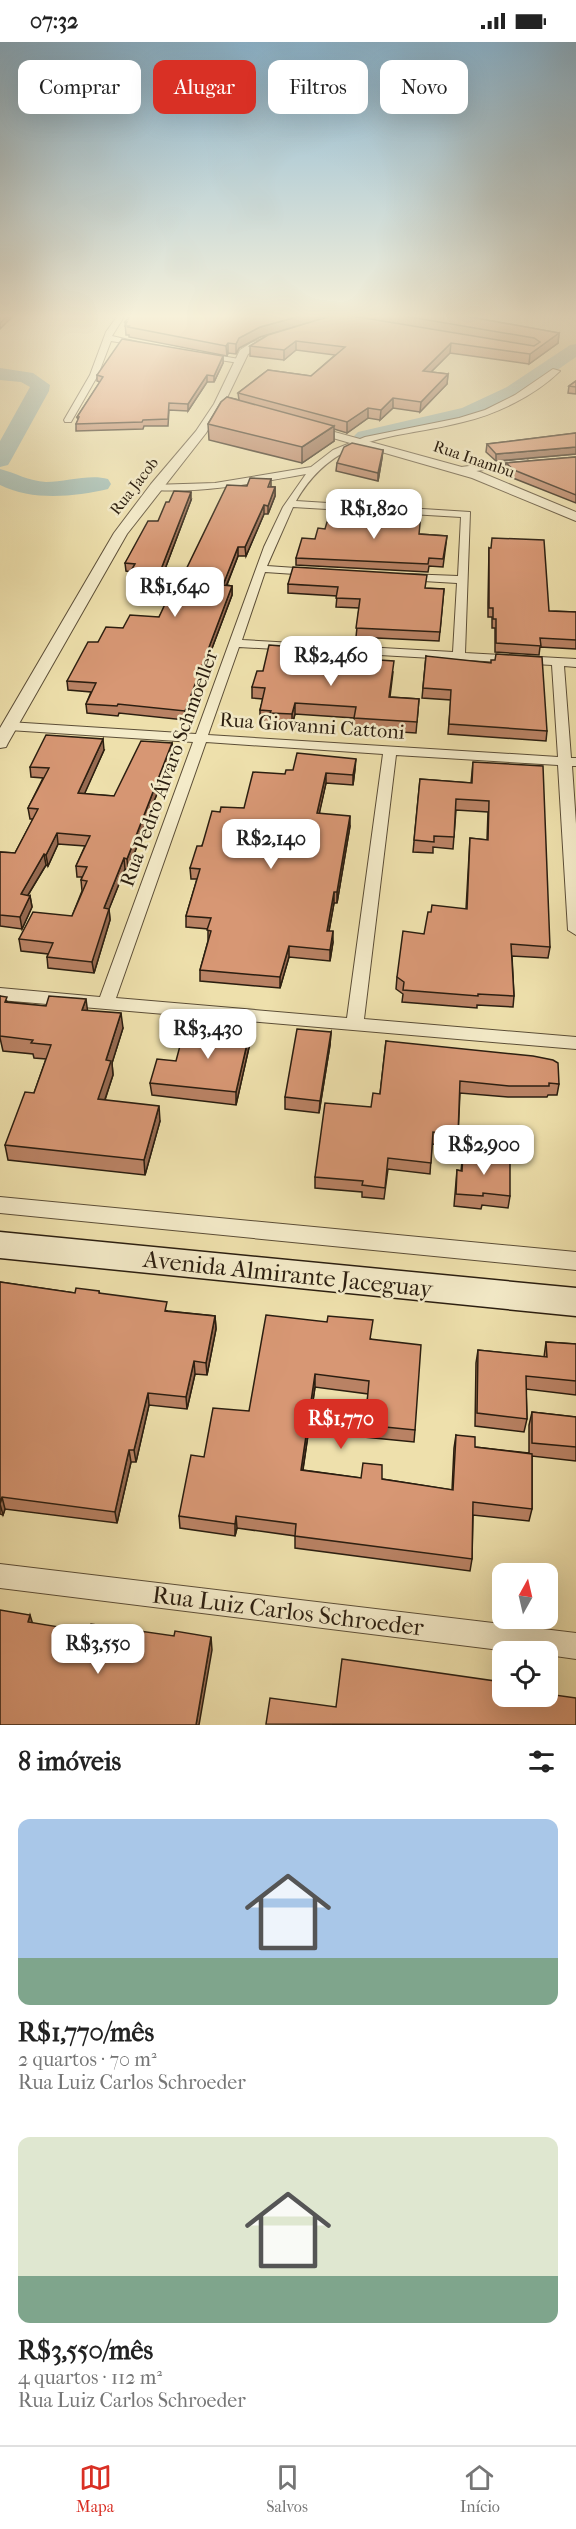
<!DOCTYPE html>
<html lang="pt">
<meta charset="utf-8">
<style>
:root{--surface:#fff;--page:#f6f6f6;--text:#222;--muted:#767676;--line:#e0e0e0;--accent:#d93025}
body{margin:0;font-family:"IM FELL French Canon",serif;background:var(--page);color:var(--text);height:100vh;display:flex;flex-direction:column;font-size:22px;white-space:nowrap}
*{box-sizing:border-box;margin:0}
p{font-size:20px;color:var(--muted)}
.icon{flex:none;width:33px;height:33px;fill:none;stroke:currentColor;stroke-width:2;stroke-linecap:round;stroke-linejoin:round}
.map{position:relative;height:1683px;overflow:hidden}
.side{display:flex;flex-direction:column;background:var(--surface);flex:1}
.side>*{flex:none}
.banner{position:absolute;left:18px;top:18px;width:540px;height:54px;display:flex;gap:12px}
.needle{width:39px;rotate:8deg}
.tools{position:absolute;left:492px;top:1521px;display:grid;gap:12px}
.tools a{display:grid;place-items:center;width:66px;height:66px;border-radius:12px;background:var(--surface);box-shadow:0 6px 24px #0002;font-size:30px}
.price{position:absolute;translate:-50% -51px;padding:0 14px;border-radius:12px;background:#fff;color:#222;font-size:20px;line-height:39px;filter:drop-shadow(0 2px 3px #0008)}
.price::after{content:'';position:absolute;left:50%;top:36px;width:18px;height:14px;margin-left:-9px;background:inherit;clip-path:polygon(0 0,100% 0,50% 100%)}
.price.on{background:var(--accent);color:#fff}
ul{padding:0;list-style:none}
li{display:grid;align-content:center;gap:12px;height:318px;padding:0 18px}
li span{display:grid;place-items:center;height:186px;border-radius:12px;color:#555}
li>.icon{margin-inline-start:auto}
span .icon{width:108px;height:108px;fill:#fffc;stroke-width:1}
li b{font-size:26px}
h2{display:flex;justify-content:space-between;align-items:center;height:72px;padding:0 18px;font-size:26px}
.tag{padding:0 21px;border-radius:12px;background:var(--surface);box-shadow:0 6px 24px #0002;font-size:21px;line-height:54px}
.tag.on{background:var(--accent);color:#fff}
.status{display:flex;justify-content:space-between;align-items:center;height:42px;padding:0 30px;background:var(--surface);direction:ltr}
.status svg{height:16px;fill:currentColor}
.menu{display:flex;justify-content:space-around;align-items:center;height:84px;border-top:2px solid var(--line);background:var(--surface);font-size:16px;color:var(--muted)}
.menu a{display:grid;justify-items:center;gap:3px}
.menu .on{color:var(--accent)}
.map>svg:first-child{display:block}
.lines{fill:none;stroke-linecap:round;stroke-linejoin:round}
.river{fill:#9ebbb4;fill-rule:evenodd}
.minor-casing{stroke:#5c4e37;stroke-width:2}
.tertiary-casing{stroke:#5c4e37;stroke-width:2}
.secondary-casing{stroke:#2b1e10;stroke-width:3}
.minor{fill:#f4ebc9;fill-rule:evenodd}
.tertiary{fill:#f4ebc9;fill-rule:evenodd}
.secondary{fill:#f4ebc9;fill-rule:evenodd}
.wall{fill:#b98264;stroke:#2b1e10;stroke-width:1.5}
.shaded-wall{fill:#966a51;stroke:#2b1e10;stroke-width:1.5}
.building{fill:#d79774;stroke:#2b1e10;stroke-width:1.5}
.labels{text-anchor:middle;dominant-baseline:central;stroke-width:5;stroke-linejoin:round;paint-order:stroke}
.far-street-label{font-size:16px;fill:#2b1e10;stroke:#f4ebc9}
.street-label{font-size:20px;fill:#2b1e10;stroke:#f4ebc9}
.near-street-label{font-size:24px;fill:#2b1e10;stroke:#f4ebc9}
</style>
<div class="status"><b>07:32</b><svg viewBox="0 0 49 12"><path d="M0 12V9h3v3zM5 12V6h3v6zM10 12V3h3v9zM15 12V0h3v12zM26 1h20v11H26zM47 4h2v5h-2z"/></svg></div>
<div class="map">
<svg width="576" height="1683" viewBox="0 0 576 1683">
<rect width="100%" height="100%" fill="#eee0ac"/>
<filter id="stains"><feTurbulence type="fractalNoise" baseFrequency=".00333" numOctaves="4"/><feColorMatrix values="0 0 0 0 .2 0 0 0 0 .09 0 0 0 0 .02 0 0 0 .5 -.17"/></filter>
<radialGradient id="worn" r=".72"><stop offset=".6" stop-color="#630" stop-opacity="0"/><stop offset="1" stop-color="#630" stop-opacity=".3"/></radialGradient>
<g class="lines">
<!-- river -->
<g class="river">
<path d="M576 302V315L521 353 475 375 365 400 358 398 354 394 358 390 462 366 507 345 570 303Z"/>
<path d="M0 326 33 331 50 343 49 349 11 418 8 423 0 425V399L30 345 21 340 0 338Z"/>
<path d="M0 427C16 431 28 439 46 440 66 440 89 432 108 437L111 442 108 447C74 455 32 459 0 443Z"/>
</g>
<defs>
<g id="minor">
<path d="M118 273H125L112 294 146 302 142 304 111 299 98 333 71 380H65L64 378 90 333 106 290Z"/>
<path d="M204 311 239 317 243 319 239 321 201 315 200 313Z"/>
<path d="M553 327 560 329C534 354 497 372 463 380 394 398 337 389 296 459L470 470 465 611 576 617V625L564 624 571 716H576V724H572L576 782V893L568 888 558 723 396 713 364 977 576 995V1007L0 958V946L100 955 193 700 9 688 3 684 9 680 196 692 264 505 283 465 306 432C255 441 206 451 155 448L152 447V443L215 441 311 425 333 408 365 395 459 376 485 368 515 353ZM293 465 461 475 458 534 406 532 401 535 406 538 457 541 453 610 242 598 265 530 310 533 315 530 310 527 267 524ZM239 605 552 623 558 715 208 693ZM206 700 383 712 347 976 116 956Z"/>
<path d="M526 417 531 420 529 422 461 431 456 428 461 425Z"/>
<path d="M0 1155 576 1210V1228L0 1171Z"/>
<path d="M0 1522 576 1591V1617L548 1613V1610H517L0 1546Z"/>
</g>
<g id="tertiary">
<path d="M270 294 278 296 248 312 224 362 206 391 127 492 8 701 6 705 0 706V686L114 491 151 442 196 389 214 362 240 308 251 301Z"/>
<path d="M309 383 480 430 576 470V479L472 436 305 388V384Z"/>
</g>
<path id="secondary" d="M0 1190 576 1246V1274L0 1216Z"/>
</defs>
<!-- minor casing -->
<use href="#minor" class="minor-casing"/>
<!-- tertiary casing -->
<use href="#tertiary" class="tertiary-casing"/>
<!-- secondary casing -->
<use href="#secondary" class="secondary-casing"/>
<!-- minor -->
<use href="#minor" class="minor"/>
<!-- tertiary -->
<use href="#tertiary" class="tertiary"/>
<!-- secondary -->
<use href="#secondary" class="secondary"/>
</g>
<!-- wall -->
<g class="wall">
<path d="M131 273H346L356 274V273H459L559 291 558 301 529 322 450 311 431 330 448 332 447 342 420 370 393 366 380 378 368 376 347 391 334 387V399L302 421 209 398 208 382 221 360 227 355 239 358 238 351 268 328 311 334 335 313 296 308 284 318 250 314V304L268 293 330 274 260 295 239 306 236 312 228 311 227 314 129 295V293H126L125 280Z"/>
<path d="M223 314V321L214 340H207L188 369 169 368 168 384H144L143 387 76 389V382L78 378 77 375 100 340 97 339V333Z"/>
<path d="M576 339V352L568 351 569 344Z"/>
<path d="M576 391V412L496 419 486 410 487 402Z"/>
<path d="M383 408 382 416 378 439 336 429 337 421Z"/>
<path d="M576 415V461L513 436 505 429 506 421Z"/>
<path d="M271 437V445H275V454L268 472H264L246 514H238L227 543 232 544V553L185 678 119 671 118 674 87 671 86 662 91 650 68 648 67 639 98 600 123 586 159 575 177 546 247 444Z"/>
<path d="M191 458 159 543 130 541 129 532 131 530 126 529 125 521 158 479Z"/>
<path d="M419 492 447 494 443 525 429 524 428 530 296 523V516L315 497Z"/>
<path d="M489 506 549 569 576 570V607L540 605 539 613 495 610V586H492V575H488V561Z"/>
<path d="M288 542 444 547 439 599 356 595 359 566 336 565 337 554 288 551Z"/>
<path d="M294 605V612H306V622L393 630 390 655 419 657 416 691 354 687V676L295 672 292 683 270 682V680L260 679V668L263 657 252 656V645L263 629Z"/>
<path d="M426 614 547 689 546 699 448 692 451 658 422 656Z"/>
<path d="M172 701V712L128 828 125 827 109 867 110 878 94 931 48 926 47 915 48 912 21 909 19 897 72 874 82 849 81 838 82 835H77L76 824 85 804 58 802 48 824 46 823 28 853 30 854 32 865 22 887 0 884V810L15 811 33 777H30L28 766 43 736 31 735 30 725 104 708 84 752 114 754Z"/>
<path d="M473 720 550 905 548 916 512 914 514 954 513 965 477 963V966L402 960 403 952 396 947 397 935 424 892 466 867 470 796 487 798 488 770 456 768 453 807 433 805V811L413 810 420 737 471 741Z"/>
<path d="M355 727 353 743 326 741 319 771 350 784 337 861H334L329 889 333 900 330 919 289 915 280 946 200 939V928L208 899V887L186 885V874L197 837H191L190 826 220 770 244 766 285 732Z"/>
<path d="M0 954 8 960 87 969 123 986 112 1021 113 1033 105 1058 160 1079 145 1133 8 1118 5 1103 34 1051 46 1017 34 1016 33 1012 3 1009 0 996Z"/>
<path d="M331 990 330 1003 319 1071 285 1067V1055Z"/>
<path d="M252 992 236 1063 152 1053 150 1041 176 1019 204 1003Z"/>
<path d="M386 999 559 1042 557 1053H548L547 1055H508L460 1051 458 1093 457 1104 432 1102 430 1132 388 1127 384 1157 362 1155V1150L315 1146V1135L371 1065 380 1052Z"/>
<path d="M463 1111 510 1154 508 1166 482 1163 481 1167 454 1164 457 1128 461 1129Z"/>
<path d="M0 1240 75 1251 99 1249 100 1252 168 1269 215 1274 216 1287 207 1333 195 1332 187 1367 149 1363 136 1420H131L117 1481 5 1467 3 1473 0 1472Z"/>
<path d="M371 1297 415 1388 414 1400 364 1395 368 1352 315 1345 303 1428 361 1436 382 1437 452 1448 454 1406 456 1393 475 1405 529 1411V1383L532 1370 576 1375V1419L532 1414V1467L529 1479 473 1473 472 1517 470 1529 295 1506V1494L237 1486 235 1494 180 1486 179 1474 204 1415 249 1369Z"/>
<path d="M546 1300 576 1302V1353L526 1347 527 1377 524 1390 475 1384 476 1321 478 1308 544 1315Z"/>
</g>
<!-- shaded-wall -->
<g class="shaded-wall">
<path d="M8 273H14L0 287V281Z"/>
<path d="M304 273H335L260 295 239 306 236 312V302L239 296 260 285Z"/>
<path d="M559 291 558 301 529 322 530 312Z"/>
<path d="M296 299V308L284 318V308Z"/>
<path d="M228 301V311L227 314 226 304Z"/>
<path d="M451 301 450 311 422 339 423 329Z"/>
<path d="M223 314V321L214 340V334Z"/>
<path d="M448 332 447 342 420 370 421 360Z"/>
<path d="M207 333V340L188 369V362Z"/>
<path d="M393 356V366L380 378 381 368Z"/>
<path d="M368 366V376L347 391V380Z"/>
<path d="M334 384V399L302 421V405Z"/>
<path d="M576 405V412L496 419V412Z"/>
<path d="M383 408 382 416 378 439V431Z"/>
<path d="M275 445V454L268 472V464Z"/>
<path d="M191 450V458L159 543 158 535Z"/>
<path d="M264 463V472L246 514 245 505Z"/>
<path d="M238 505V514L223 552V543Z"/>
<path d="M232 544V553L185 678V669Z"/>
<path d="M295 661V672L292 683V672Z"/>
<path d="M103 697 104 708 80 762 78 751Z"/>
<path d="M172 701V712L128 828 127 817Z"/>
<path d="M356 717 355 727 353 743V733Z"/>
<path d="M326 731V741L317 782V771Z"/>
<path d="M350 774V784L337 861V850Z"/>
<path d="M57 791 58 802 48 824 46 813Z"/>
<path d="M44 812 46 823 22 863 21 852Z"/>
<path d="M124 816 125 827 109 867 110 878 94 931 92 920 104 866Z"/>
<path d="M334 850V861L327 900V889Z"/>
<path d="M30 854 32 865 22 887 20 875Z"/>
<path d="M333 889V900L330 919V908Z"/>
<path d="M289 904V915L280 946V935Z"/>
<path d="M86 957 88 972 82 968Z"/>
<path d="M121 971 123 986 112 1021 113 1033 100 1072 98 1057 106 1018Z"/>
<path d="M252 980V992L236 1063V1050Z"/>
<path d="M331 990 330 1003 319 1071 320 1059Z"/>
<path d="M159 1064 160 1079 145 1133 144 1118Z"/>
<path d="M215 1274 216 1287 207 1333 206 1321Z"/>
<path d="M194 1319 195 1332 187 1367 186 1355Z"/>
<path d="M315 1332V1345L301 1440V1428Z"/>
<path d="M148 1351 149 1363 136 1420 134 1408Z"/>
<path d="M129 1408 131 1420 117 1481 115 1470Z"/>
<path d="M2 1455 5 1467 3 1473 0 1462Z"/>
<path d="M236 1474 237 1486 235 1494V1482Z"/>
<path d="M30 1573 34 1586 28 1580Z"/>
<path d="M211 1595 212 1608 199 1683H196Z"/>
</g>
<!-- building -->
<g class="building">
<path d="M0 273H8L0 281Z"/>
<path d="M131 273H304L260 285 239 296 236 302 228 301 226 304 128 285 129 284H125L127 280H125Z"/>
<path d="M334 273H346L534 304 540 300 534 296 398 273H459L559 291 530 312 451 301 423 329 448 332 421 360 393 356 381 368 368 366 347 380 238 351 268 328 311 334 345 305 296 299 284 308 250 304 268 293Z"/>
<path d="M122 297 223 314 214 334 207 333 188 362 169 361 168 377 143 378 142 380 76 382 79 375H77L103 335 97 333Z"/>
<path d="M576 339V345L569 344Z"/>
<path d="M227 355 334 384 302 405 208 382 221 360Z"/>
<path d="M576 391V405L496 412 487 402Z"/>
<path d="M352 401 383 408 378 431 337 421 344 405Z"/>
<path d="M576 415V453L514 428 506 421Z"/>
<path d="M250 436 271 437 268 445H275L268 464 264 463 245 505H238L223 543 232 544 185 669 118 662 117 664 86 662 96 641 67 639 88 600H98L106 585 123 586 130 573 159 575 173 545 177 546 227 443 247 444Z"/>
<path d="M174 449 191 450 158 535 129 532 135 522 125 521 148 479H158L166 460H169Z"/>
<path d="M348 468 421 472 419 492 447 494 443 517 429 516 428 522 296 516 302 496 315 497 318 486 325 487 327 480 345 481Z"/>
<path d="M492 496 544 498 549 569 576 570V598L540 596 541 604 496 601V577H493V566H489V506H491Z"/>
<path d="M293 525 427 533 425 546 444 547 440 590 356 586 360 557 336 556 338 545 288 542Z"/>
<path d="M269 603 294 605 293 612H306L304 622H363L364 617 394 619 389 655 419 657 417 680 354 676 356 665 295 661 292 672 270 671 271 669 260 668 265 646 252 645 257 629H263Z"/>
<path d="M496 612 542 615 547 689 449 682 451 648 423 646 426 614 491 621V618H495Z"/>
<path d="M46 693 103 697 78 751 114 754 141 699 172 701 127 817 124 816 104 866 109 867 92 920 47 915 53 901 19 897 33 870 72 874 87 839 81 838 87 825 76 824 90 794 57 791 46 813 44 812 21 852 30 854 20 875 0 873V810L15 811 38 767 28 766 49 726 30 725Z"/>
<path d="M297 711 356 717 353 733 326 731 317 771 350 774 337 850H334L327 889H333L330 908 289 904 280 935 200 928 211 889 207 888 211 876 186 874 200 827 190 826 197 804H202L212 769 220 770 221 765 244 766 253 730 285 732 286 728H293Z"/>
<path d="M473 720 543 724 550 905 511 902 514 954 478 952V954L403 948 404 940 397 935 403 889 424 892 428 870H431L432 863 467 867 470 796 488 798 489 759 456 757 454 795 434 794V800L414 798 420 737 472 741Z"/>
<path d="M0 954 7 955 5 960 46 964 49 954 86 957 82 968 121 971 106 1018 111 1019 98 1057 159 1064 144 1118 5 1103 25 1050 34 1051 51 1003 31 1001 33 998 0 994Z"/>
<path d="M210 978 252 980 236 1050 150 1041 157 1017 176 1019 181 1000 204 1003Z"/>
<path d="M297 987 331 990 320 1059 285 1055Z"/>
<path d="M386 999 533 1014 553 1018 558 1021 559 1042 549 1041V1044H509L460 1039 458 1093 433 1090 431 1121 388 1116 385 1146 362 1143 363 1139 315 1135 325 1061 371 1065 373 1051 380 1052Z"/>
<path d="M463 1111 510 1116V1154L483 1151V1154L456 1152 457 1128 462 1129Z"/>
<path d="M0 1240 75 1251 76 1246 99 1249V1251L167 1260 165 1269 215 1274 206 1321 194 1319 186 1355 148 1351 134 1408H129L115 1470 2 1455 0 1461Z"/>
<path d="M266 1273 327 1280 328 1274 373 1278 370 1297 421 1303 415 1388 365 1383 369 1339 315 1332 301 1428 361 1436 363 1421 382 1423V1437L453 1448 456 1393 475 1395V1405L532 1412V1467L473 1460 472 1517 295 1494 296 1482 236 1474 235 1482 179 1474 191 1413 204 1415 213 1366 249 1369Z"/>
<path d="M546 1300 576 1302V1339L526 1334 527 1377 477 1371 478 1308 547 1315Z"/>
<path d="M532 1370 576 1375V1405L532 1401Z"/>
<path d="M0 1568 30 1573 28 1580 89 1590 91 1582 174 1594 175 1589 211 1595 196 1683H0Z"/>
<path d="M342 1617 502 1640V1654H548V1652L576 1656V1683L266 1682 270 1656 336 1665Z"/>
</g>
<!-- sky -->
<linearGradient id="sky" x2="0" y2="1"><stop stop-color="#8ab7d3"/><stop offset="0.54" stop-color="#f7f1da"/><stop offset="1" stop-color="#f7f1da" stop-opacity="0"/></linearGradient>
<rect width="576" height="508" fill="url(#sky)"/>
<g class="labels">
<!-- far-street labels -->
<g class="far-street-label">
<text transform="translate(474 417) rotate(19)">Rua Inambu</text>
<text transform="translate(134 444) rotate(-52)">Rua Jacob</text>
</g>
<!-- street labels -->
<g class="street-label">
<text transform="translate(312 684) rotate(4)">Rua Giovanni Cattoni</text>
<text transform="translate(169 726) rotate(-70)">Rua Pedro Álvaro Schmoeller</text>
</g>
<!-- near-street labels -->
<g class="near-street-label">
<text transform="translate(288 1232) rotate(6)">Avenida Almirante Jaceguay</text>
<text transform="translate(288 1569) rotate(7)">Rua Luiz Carlos Schroeder</text>
</g>
</g>
<rect width="100%" height="100%" filter="url(#stains)"/>
<rect width="100%" height="100%" fill="url(#worn)"/>
</svg>
<div class="tools">
<a><svg class="needle" viewBox="-14 -14 28 28"><path d="M0-13l5 13h-10z" fill="#e53935"/><path d="M0 13l5-13h-10z" fill="#767676"/></svg></a>
<a><svg class="icon" aria-label="locate" viewBox="0 0 24 24"><circle cx="12" cy="12" r="6"/><path d="M12 2v4M12 18v4M2 12h4M18 12h4"/></svg></a>
</div>
<b class="price" style="left:374px;top:498px">R$1,820</b>
<b class="price" style="left:175px;top:576px">R$1,640</b>
<b class="price" style="left:331px;top:645px">R$2,460</b>
<b class="price" style="left:271px;top:828px">R$2,140</b>
<b class="price" style="left:208px;top:1018px">R$3,430</b>
<b class="price" style="left:484px;top:1134px">R$2,900</b>
<b class="price on" style="left:341px;top:1408px">R$1,770</b>
<b class="price" style="left:98px;top:1633px">R$3,550</b>
<div class="banner">
<a class="tag">Comprar</a>
<a class="tag on">Alugar</a>
<a class="tag">Filtros</a>
<a class="tag">Novo</a>
</div>
</div>
<section class="side">
<h2>8 imóveis<svg class="icon" aria-label="filters" viewBox="0 0 24 24"><path d="M4 7h16M4 17h16"/><circle cx="9" cy="7" r="2"/><circle cx="15" cy="17" r="2"/></svg></h2>
<ul>
<li><span style="background:linear-gradient(#a9c7e8 75%,#7fa58c 0)"><svg class="icon" aria-label="home" viewBox="0 0 24 24"><path d="M3 11l9-7 9 7M6 9v11h12V9"/></svg></span><div><b>R$1,770/mês</b><p>2 quartos · 70 m²</p><p>Rua Luiz Carlos Schroeder</p></div></li>
<li><span style="background:linear-gradient(#dfe7d0 75%,#7fa58c 0)"><svg class="icon" aria-label="home" viewBox="0 0 24 24"><path d="M3 11l9-7 9 7M6 9v11h12V9"/></svg></span><div><b>R$3,550/mês</b><p>4 quartos · 112 m²</p><p>Rua Luiz Carlos Schroeder</p></div></li>
</ul>
</section>
<nav class="menu">
<a class="on"><svg class="icon" aria-label="map" viewBox="0 0 24 24"><path d="M3 6l6-2 6 2 6-2v14l-6 2-6-2-6 2zM9 4v14M15 6v14"/></svg>Mapa</a>
<a><svg class="icon" aria-label="saved" viewBox="0 0 24 24"><path d="M7 4h10v16l-5-4-5 4z"/></svg>Salvos</a>
<a><svg class="icon" aria-label="home" viewBox="0 0 24 24"><path d="M3 11l9-7 9 7M6 9v11h12V9"/></svg>Início</a>
</nav>
